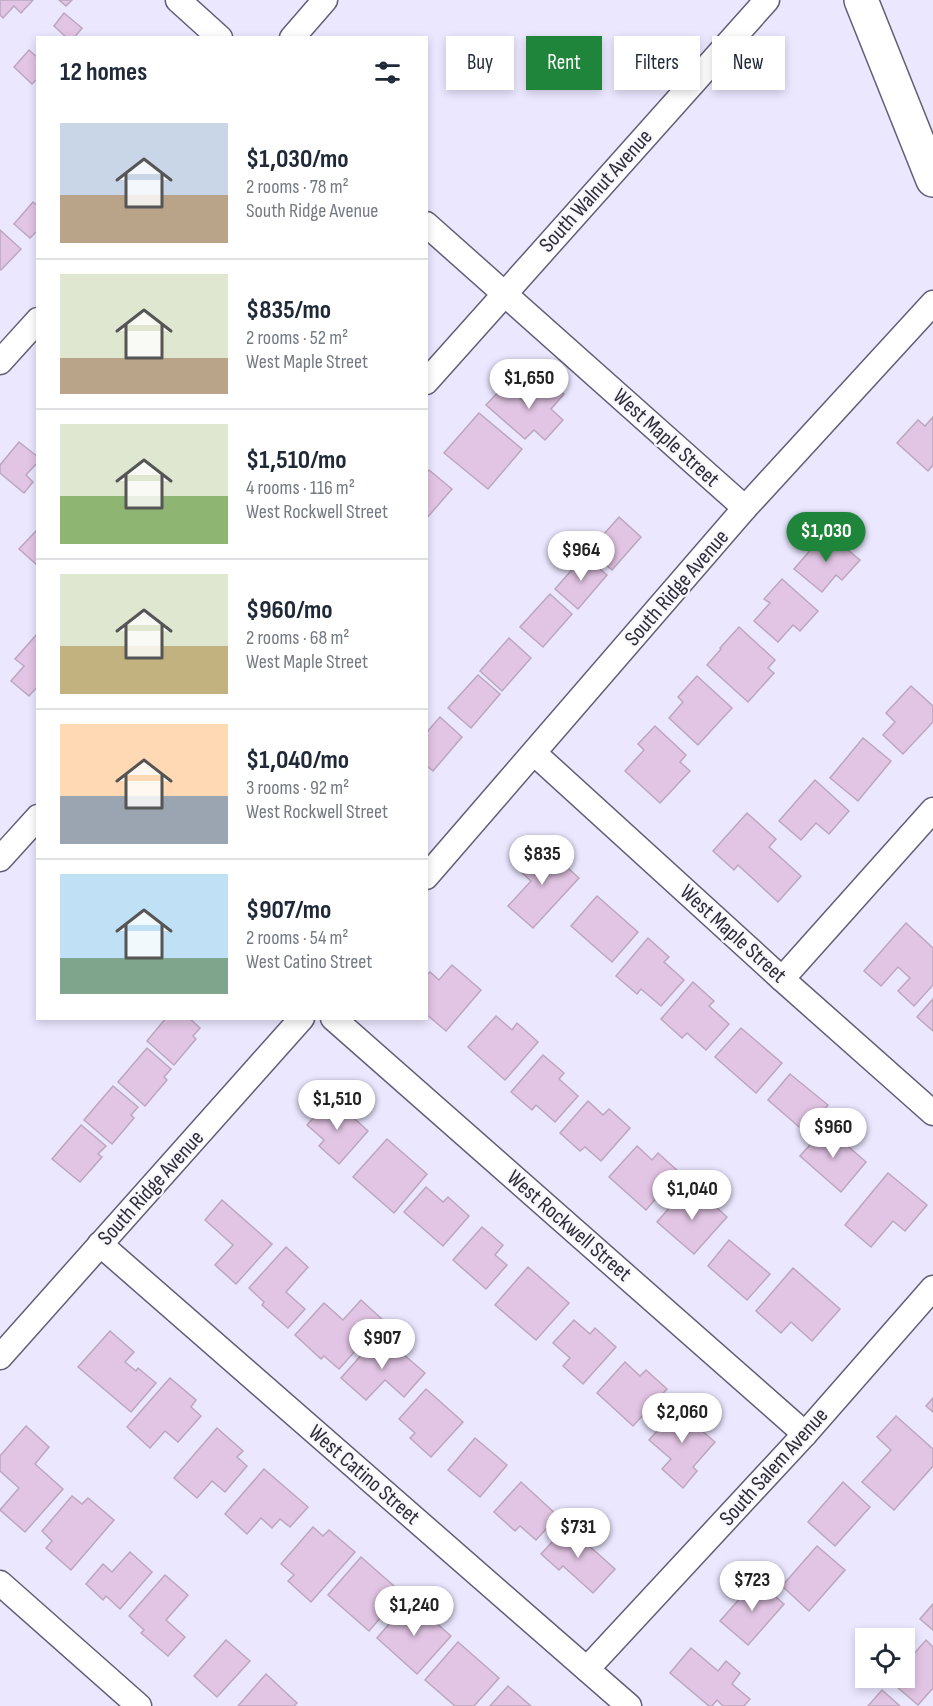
<!DOCTYPE html>
<meta charset="utf-8">
<style>
:root{--surface:#fff;--page:#f6f6f7;--text:#1f2937;--muted:#747a83;--line:#e0e1e3;--accent:#1f853a}
body{margin:0;font-family:"Sofia Sans Condensed",sans-serif;background:var(--page);color:var(--text);height:100vh;display:flex;flex-direction:column;font-size:22px;white-space:nowrap}
*{box-sizing:border-box;margin:0}
p{font-size:20px;color:var(--muted)}
.icon{flex:none;width:33px;height:33px;fill:none;stroke:currentColor;stroke-width:2;stroke-linecap:round;stroke-linejoin:round}
.map{position:relative;flex:1;overflow:hidden}
.panel{position:absolute;left:36px;top:36px;width:392px;height:984px;display:flex;flex-direction:column;background:var(--surface);border-radius:0px;box-shadow:0 3px 9px #0003}
.panel>*{flex:none}
.guide{position:absolute;left:446px;top:36px;width:398px;height:54px;display:flex;gap:12px}
.tools{position:absolute;left:855px;top:1628px;display:grid;gap:12px}
.tools a{display:grid;place-items:center;width:60px;height:60px;border-radius:0px;background:var(--surface);box-shadow:0 3px 9px #0003;font-size:30px}
.price{position:absolute;translate:-50% -51px;padding:0 14px;border-radius:21px;background:#fff;color:#222;font-size:20px;line-height:39px;filter:drop-shadow(0 2px 3px #0008)}
.price::after{content:'';position:absolute;left:50%;top:36px;width:18px;height:14px;margin-left:-9px;background:inherit;clip-path:polygon(0 0,100% 0,50% 100%)}
.price.current{background:var(--accent);color:#fff}
ul{padding:0;list-style:none}
li{display:flex;align-items:center;gap:18px;height:150px;padding:0 24px}
li+li{border-top:2px solid var(--line)}
li span{display:grid;place-items:center;flex:none;width:168px;height:120px;border-radius:0px;color:#555}
li>.icon{margin-inline-start:auto}
span .icon{width:72px;height:72px;fill:#fffc;stroke-width:1}
li b{font-size:26px}
h2{display:flex;justify-content:space-between;align-items:center;height:72px;padding:0 24px;font-size:26px}
.chip{padding:0 21px;border-radius:0px;background:var(--surface);box-shadow:0 3px 9px #0003;font-size:21px;line-height:54px}
.chip.current{background:var(--accent);color:#fff}
.map>svg:first-child{display:block}
.building{fill:#e2c5e4;stroke:#bca7bd;stroke-width:1.5}
.lines{fill:none;stroke-linecap:round;stroke-linejoin:round}
.street-casing{stroke:#625e77;stroke-width:27}
.secondary-casing{stroke:#625e77;stroke-width:36}
.street{stroke:#fff;stroke-width:24}
.secondary{stroke:#fff;stroke-width:33}
.labels{text-anchor:middle;dominant-baseline:central;stroke-width:4.5;stroke-linejoin:round;paint-order:stroke}
.street-label{font-size:22px;fill:#2e2c37;stroke:#f7f7fd}
</style>
<div class="map">
<svg width="933" height="1706" viewBox="0 0 933 1706">
<rect width="100%" height="100%" fill="#eae7ff"/>
<!-- building -->
<g class="building">
<path d="M0 0H33L21 13 14 6 3 18 0 15Z"/>
<path d="M59 0H72L66 6Z"/>
<path d="M64 13 82 28 74 38H67L54 26Z"/>
<path d="M29 50 38 58V78L32 84 14 67Z"/>
<path d="M33 202 38 206V230L30 238 14 224Z"/>
<path d="M0 230 21 249 1 270 0 269Z"/>
<path d="M547 379 564 394 551 409 563 420 545 440 534 430 525 439 486 405 505 385 525 403Z"/>
<path d="M479 413 522 449 488 489 444 453Z"/>
<path d="M933 417V465L928 471 897 443 918 420 925 426Z"/>
<path d="M19 442 38 457V462L26 475 33 482 24 493 0 473V465Z"/>
<path d="M429 470 452 489 426 519V473Z"/>
<path d="M619 517 641 537 612 570 589 551Z"/>
<path d="M38 529V563L36 564 19 549Z"/>
<path d="M826 532 860 560 842 580 836 575 822 592 794 569Z"/>
<path d="M584 556 607 575 578 609 555 589Z"/>
<path d="M782 579 818 611 800 631 793 625 778 642 754 621 770 603 764 599Z"/>
<path d="M550 594 572 614 543 647 520 627Z"/>
<path d="M739 627 775 660 768 668 774 673 748 702 707 665 721 649 720 648Z"/>
<path d="M38 633V686L29 696 11 681 24 666 15 659Z"/>
<path d="M509 638 531 658 502 691 480 671Z"/>
<path d="M478 675 500 694 471 728 448 708Z"/>
<path d="M697 676 732 708 698 745 669 718 683 702 678 697Z"/>
<path d="M911 686 933 706V722L903 754 883 735 895 722 886 713Z"/>
<path d="M440 717 462 737 433 771 426 765V733Z"/>
<path d="M655 726 686 755 680 762 690 771 660 803 625 771 644 750 638 744Z"/>
<path d="M863 738 891 761 858 801 830 778Z"/>
<path d="M815 780 849 811 829 834 816 823 801 840 779 821Z"/>
<path d="M747 813 776 839 769 847 801 876 778 902 738 865 734 870 713 851Z"/>
<path d="M542 845 579 878 533 928 508 906 531 881 519 870Z"/>
<path d="M597 896 638 932 612 962 571 926Z"/>
<path d="M906 923 933 948V985L914 1006 898 991 910 978 898 967 881 986 864 971Z"/>
<path d="M648 938 669 957 664 962 684 980 661 1006 641 989 637 994 616 976Z"/>
<path d="M452 965 481 990 446 1031 426 1014V976L430 972 439 980Z"/>
<path d="M693 982 714 1001 709 1006 729 1024 706 1050 687 1033 682 1038 661 1019Z"/>
<path d="M933 999V1031L917 1017Z"/>
<path d="M496 1016 512 1030 517 1023 538 1042 505 1080 468 1047Z"/>
<path d="M166 1018H189L200 1028 193 1036 196 1039 174 1065 147 1041Z"/>
<path d="M741 1028 782 1063 756 1093 715 1057Z"/>
<path d="M147 1048 171 1069 164 1077 167 1080 145 1106 118 1082Z"/>
<path d="M543 1055 564 1073 559 1079 578 1096 555 1122 536 1105 532 1110 511 1092Z"/>
<path d="M790 1074 828 1105 805 1132 768 1100Z"/>
<path d="M113 1086 138 1107 131 1115 134 1118 112 1144 84 1120Z"/>
<path d="M332 1098 368 1131 339 1164 319 1146 324 1140 307 1125Z"/>
<path d="M588 1101 603 1115 609 1109 630 1128 601 1161 585 1147 580 1151 560 1133Z"/>
<path d="M81 1125 106 1146 98 1154 102 1157 80 1182 52 1159Z"/>
<path d="M826 1127 866 1162 841 1192 800 1156Z"/>
<path d="M387 1139 427 1174 394 1213 353 1177Z"/>
<path d="M637 1146 652 1160 658 1153 679 1172 646 1210 609 1177Z"/>
<path d="M888 1173 927 1205 905 1231 893 1221 871 1247 845 1225Z"/>
<path d="M426 1187 443 1202 448 1197 469 1216 443 1246 404 1212Z"/>
<path d="M685 1190 701 1204 706 1198 727 1217 694 1254 657 1222Z"/>
<path d="M222 1200 272 1244 236 1284 215 1265 233 1245 205 1220Z"/>
<path d="M482 1227 503 1245 495 1255 507 1265 486 1289 453 1260Z"/>
<path d="M729 1240 770 1274 747 1300 708 1266Z"/>
<path d="M286 1247 308 1267 286 1292 305 1309 288 1328 262 1305 264 1302 249 1288Z"/>
<path d="M528 1267 569 1303 536 1340 495 1305Z"/>
<path d="M793 1268 840 1309 812 1341 791 1322 781 1333 756 1311Z"/>
<path d="M361 1300 383 1320 339 1369 324 1356 321 1359 295 1335 324 1303 343 1320Z"/>
<path d="M574 1320 590 1334 595 1328 616 1347 583 1384 563 1366 570 1358 553 1343Z"/>
<path d="M110 1331 134 1352 125 1362 136 1371 138 1368 156 1383 131 1412 78 1367Z"/>
<path d="M380 1334 425 1373 404 1397 385 1380 366 1400 341 1378Z"/>
<path d="M625 1362 640 1376 646 1370 667 1389 633 1426 597 1393Z"/>
<path d="M170 1378 196 1400 191 1407 201 1416 178 1442 165 1431 150 1448 127 1427Z"/>
<path d="M426 1389 463 1422 431 1457 410 1438 415 1433 399 1419Z"/>
<path d="M933 1398V1412L926 1406Z"/>
<path d="M682 1404 705 1425 701 1430 715 1442 693 1467 697 1471 683 1488 662 1469 671 1459 649 1440Z"/>
<path d="M896 1416 933 1449V1466L894 1510 862 1482 891 1450 877 1437Z"/>
<path d="M26 1426 49 1447 35 1464 63 1489 25 1532 0 1510 19 1488 0 1471V1456Z"/>
<path d="M217 1428 243 1451 237 1457 247 1466 225 1492 212 1481 197 1498 174 1478Z"/>
<path d="M475 1438 507 1465 480 1497 448 1470Z"/>
<path d="M264 1469 308 1507 290 1527 280 1519 272 1528 261 1518 247 1534 225 1514Z"/>
<path d="M521 1482 558 1516 536 1540 520 1526 515 1531 494 1512Z"/>
<path d="M843 1482 870 1507 835 1546 808 1522Z"/>
<path d="M72 1496 82 1504 88 1498 114 1520 71 1570 46 1548 52 1541 42 1531Z"/>
<path d="M567 1526 615 1569 593 1593 563 1566 559 1570 541 1554Z"/>
<path d="M313 1527 323 1536 329 1530 355 1552 311 1602 288 1581 294 1575 281 1564Z"/>
<path d="M817 1546 845 1570 809 1611 782 1586Z"/>
<path d="M130 1552 152 1572 120 1609 106 1596 103 1600 86 1584 103 1564 112 1572Z"/>
<path d="M361 1557 402 1593 369 1631 328 1595Z"/>
<path d="M165 1575 188 1595 166 1620 185 1637 168 1656 141 1633 144 1630 129 1616Z"/>
<path d="M756 1580 784 1604 748 1645 720 1621Z"/>
<path d="M410 1600 451 1636 417 1674 377 1638Z"/>
<path d="M933 1604V1630L920 1619Z"/>
<path d="M226 1640 250 1661 217 1697 194 1676Z"/>
<path d="M926 1640 933 1647V1688L918 1705 890 1681 894 1677H904V1665Z"/>
<path d="M458 1642 499 1678 474 1706H455L425 1680Z"/>
<path d="M691 1648 718 1671 726 1661 740 1673 732 1684 750 1699 744 1706H723L717 1700 712 1706H709L670 1673Z"/>
<path d="M266 1674 297 1703 294 1706H238Z"/>
<path d="M508 1686 531 1706H490Z"/>
<path d="M882 1690 900 1706H868Z"/>
</g>
<g class="lines">
<defs>
<g id="street">
<path d="M178 0 220 38"/>
<path d="M292 38 325 0"/>
<path d="M426 224 745 508"/>
<path d="M0 362 38 320"/>
<path d="M426 382 767 0"/>
<path d="M534 753 782 979 933 1113"/>
<path d="M0 859 38 817"/>
<path d="M426 877 745 508 933 303"/>
<path d="M782 979 933 810"/>
<path d="M333 1018 805 1434"/>
<path d="M100 1244 629 1706"/>
<path d="M0 1357 302 1018"/>
<path d="M0 1583 139 1706"/>
<path d="M587 1669 805 1434 933 1288"/>
</g>
<path id="secondary" d="M861 0 933 180"/>
</defs>
<!-- street casing -->
<use href="#street" class="street-casing"/>
<!-- secondary casing -->
<use href="#secondary" class="secondary-casing"/>
<!-- street -->
<use href="#street" class="street"/>
<!-- secondary -->
<use href="#secondary" class="secondary"/>
</g>
<g class="labels">
<!-- street labels -->
<g class="street-label">
<text transform="translate(596 191) rotate(-48)">South Walnut Avenue</text>
<text transform="translate(666 438) rotate(42)">West Maple Street</text>
<text transform="translate(677 588) rotate(-49)">South Ridge Avenue</text>
<text transform="translate(733 934) rotate(42)">West Maple Street</text>
<text transform="translate(151 1188) rotate(-48)">South Ridge Avenue</text>
<text transform="translate(569 1226) rotate(41)">West Rockwell Street</text>
<text transform="translate(774 1467) rotate(-48)">South Salem Avenue</text>
<text transform="translate(364 1475) rotate(41)">West Catino Street</text>
</g>
</g>
</svg>
<div class="tools">
<a><svg class="icon" aria-label="locate" viewBox="0 0 24 24"><circle cx="12" cy="12" r="6"/><path d="M12 2v4M12 18v4M2 12h4M18 12h4"/></svg></a>
</div>
<b class="price" style="left:529px;top:410px">$1,650</b>
<b class="price current" style="left:826px;top:563px">$1,030</b>
<b class="price" style="left:581px;top:582px">$964</b>
<b class="price" style="left:542px;top:886px">$835</b>
<b class="price" style="left:337px;top:1131px">$1,510</b>
<b class="price" style="left:833px;top:1159px">$960</b>
<b class="price" style="left:692px;top:1221px">$1,040</b>
<b class="price" style="left:382px;top:1370px">$907</b>
<b class="price" style="left:682px;top:1444px">$2,060</b>
<b class="price" style="left:578px;top:1559px">$731</b>
<b class="price" style="left:752px;top:1612px">$723</b>
<b class="price" style="left:414px;top:1637px">$1,240</b>
<div class="guide">
<a class="chip">Buy</a>
<a class="chip current">Rent</a>
<a class="chip">Filters</a>
<a class="chip">New</a>
</div>
<section class="panel">
<h2>12 homes<svg class="icon" aria-label="filters" viewBox="0 0 24 24"><path d="M4 7h16M4 17h16"/><circle cx="9" cy="7" r="2"/><circle cx="15" cy="17" r="2"/></svg></h2>
<ul>
<li><span style="background:linear-gradient(#c9d6e8 60%,#b9a48a 0)"><svg class="icon" aria-label="home" viewBox="0 0 24 24"><path d="M3 11l9-7 9 7M6 9v11h12V9"/></svg></span><div><b>$1,030/mo</b><p>2 rooms · 78 m²</p><p>South Ridge Avenue</p></div></li>
<li><span style="background:linear-gradient(#dfe7d0 70%,#b9a48a 0)"><svg class="icon" aria-label="home" viewBox="0 0 24 24"><path d="M3 11l9-7 9 7M6 9v11h12V9"/></svg></span><div><b>$835/mo</b><p>2 rooms · 52 m²</p><p>West Maple Street</p></div></li>
<li><span style="background:linear-gradient(#dfe7d0 60%,#8fb573 0)"><svg class="icon" aria-label="home" viewBox="0 0 24 24"><path d="M3 11l9-7 9 7M6 9v11h12V9"/></svg></span><div><b>$1,510/mo</b><p>4 rooms · 116 m²</p><p>West Rockwell Street</p></div></li>
<li><span style="background:linear-gradient(#dfe7d0 60%,#c2b280 0)"><svg class="icon" aria-label="home" viewBox="0 0 24 24"><path d="M3 11l9-7 9 7M6 9v11h12V9"/></svg></span><div><b>$960/mo</b><p>2 rooms · 68 m²</p><p>West Maple Street</p></div></li>
<li><span style="background:linear-gradient(#ffd9b3 60%,#9aa5b1 0)"><svg class="icon" aria-label="home" viewBox="0 0 24 24"><path d="M3 11l9-7 9 7M6 9v11h12V9"/></svg></span><div><b>$1,040/mo</b><p>3 rooms · 92 m²</p><p>West Rockwell Street</p></div></li>
<li><span style="background:linear-gradient(#bfe0f5 70%,#7fa58c 0)"><svg class="icon" aria-label="home" viewBox="0 0 24 24"><path d="M3 11l9-7 9 7M6 9v11h12V9"/></svg></span><div><b>$907/mo</b><p>2 rooms · 54 m²</p><p>West Catino Street</p></div></li>
</ul>
</section>
</div>
